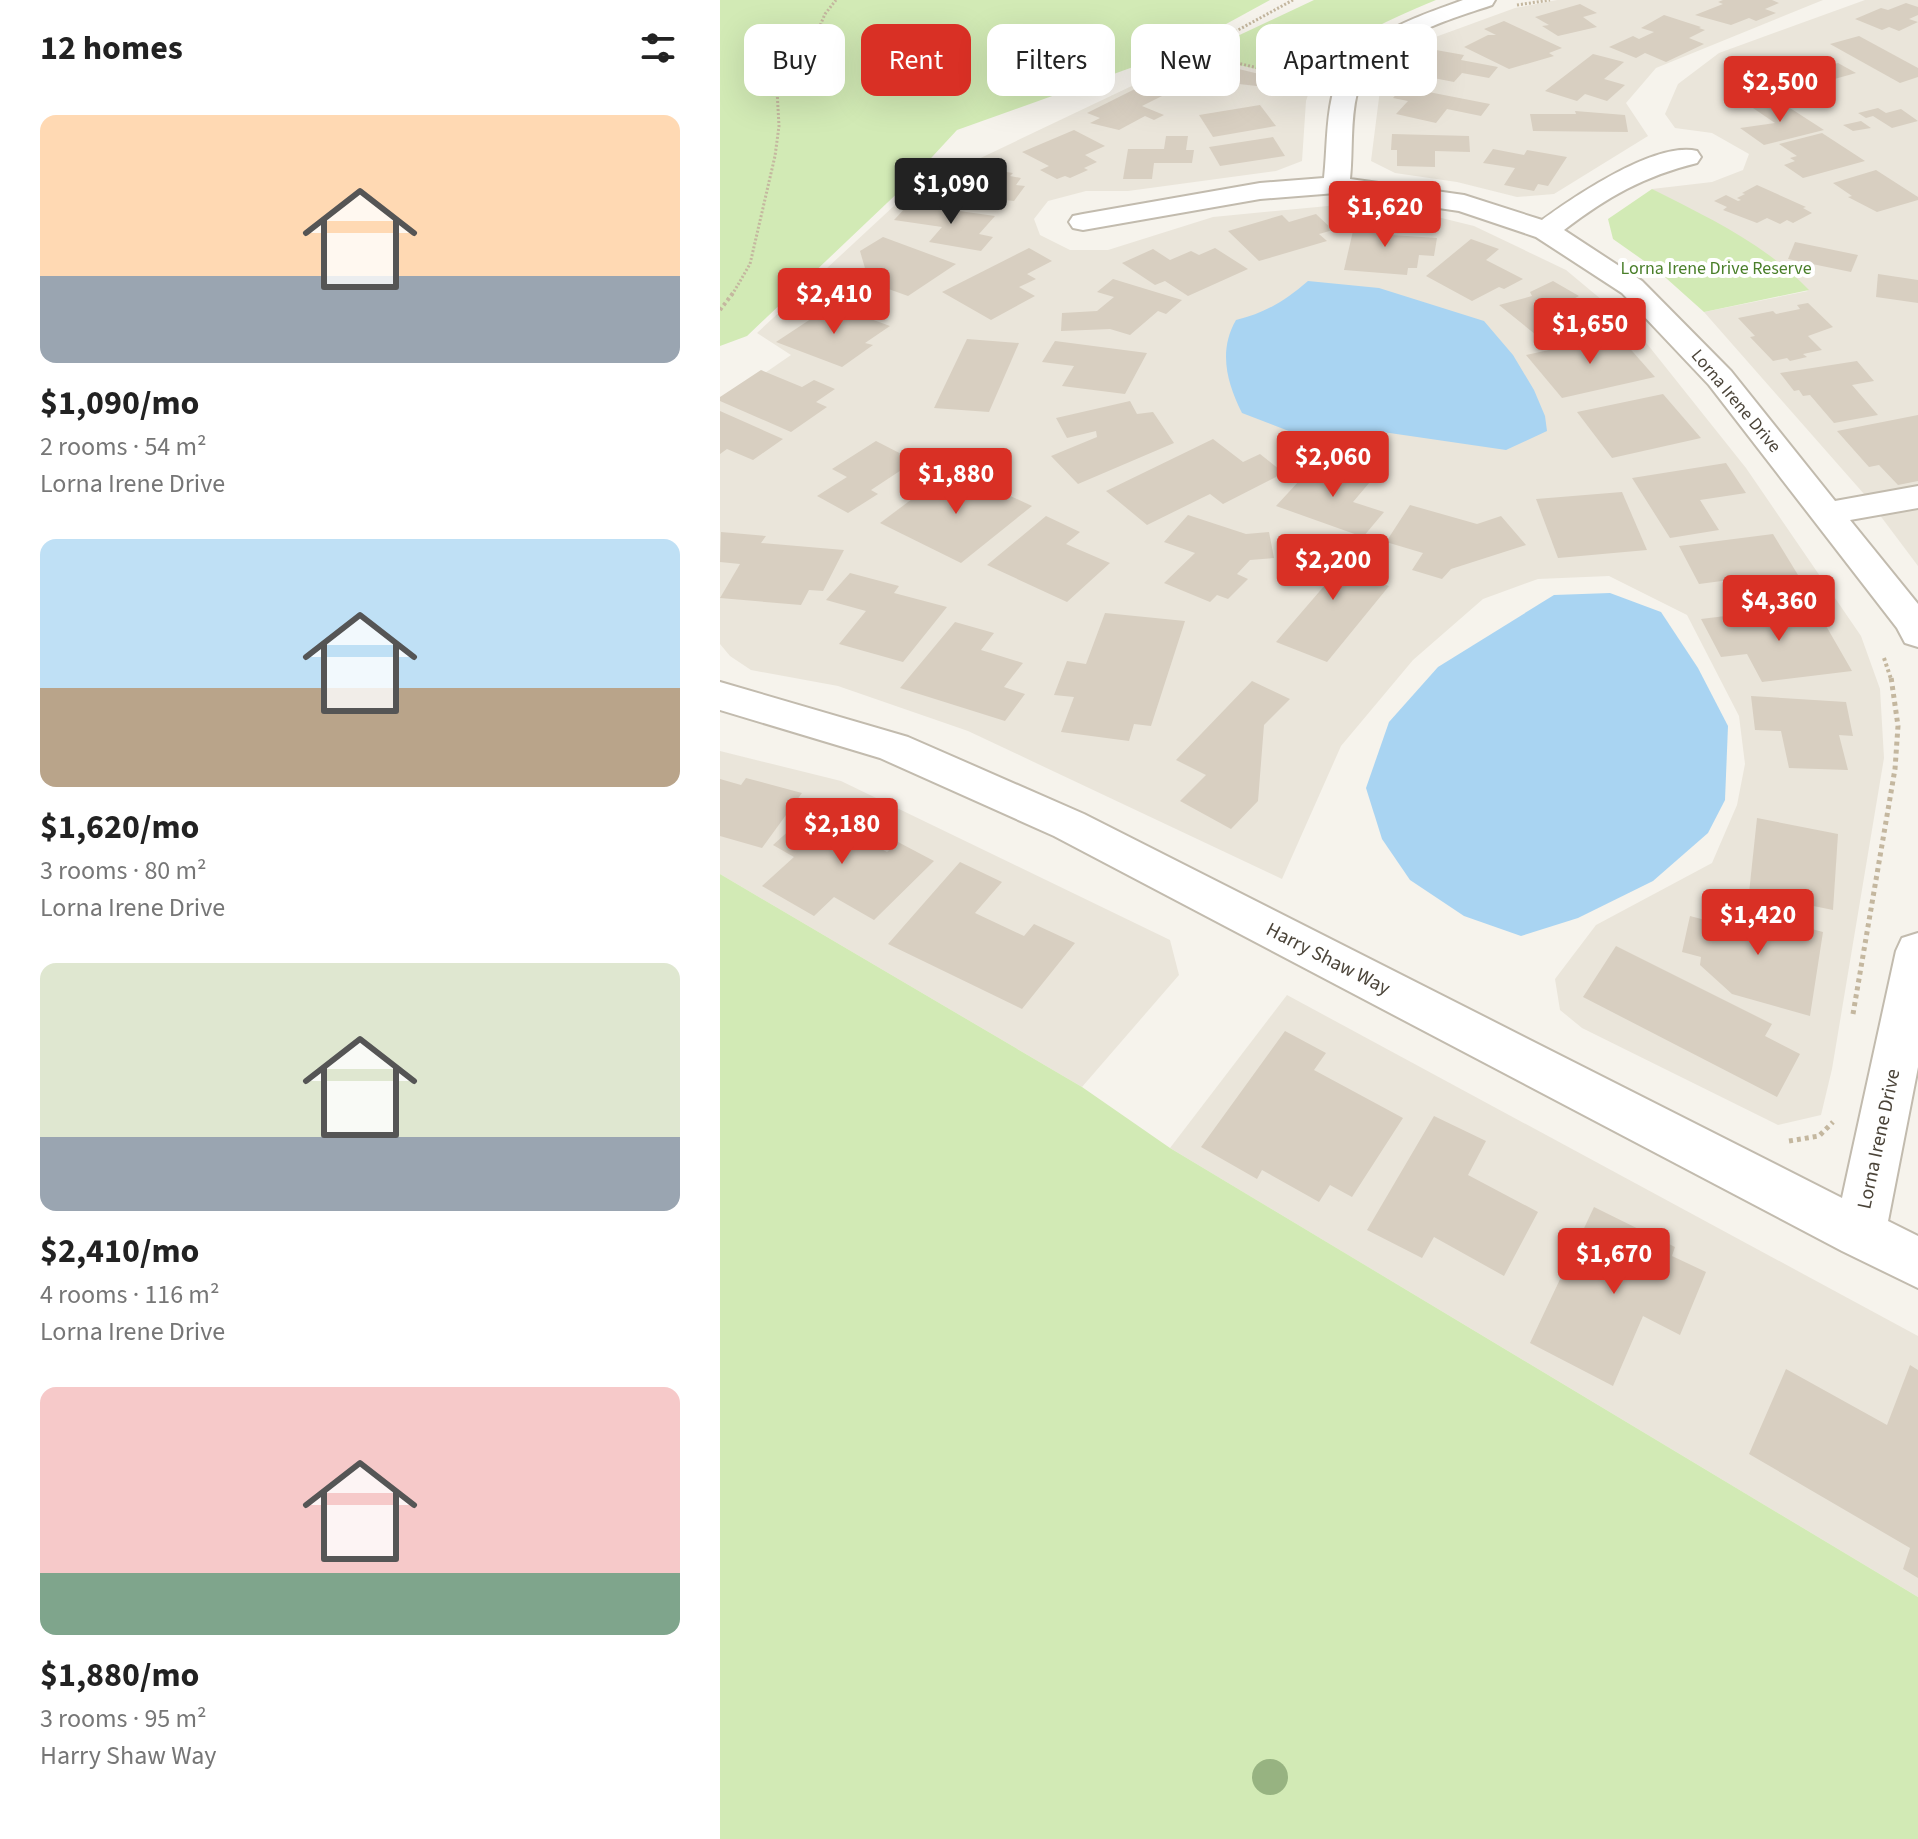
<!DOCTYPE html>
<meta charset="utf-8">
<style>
:root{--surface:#fff;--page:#f2f2f2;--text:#222;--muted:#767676;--accent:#d93025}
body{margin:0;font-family:"Source Sans 3",sans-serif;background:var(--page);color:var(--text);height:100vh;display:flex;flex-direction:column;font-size:30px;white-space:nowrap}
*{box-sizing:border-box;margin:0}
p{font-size:26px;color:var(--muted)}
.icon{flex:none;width:44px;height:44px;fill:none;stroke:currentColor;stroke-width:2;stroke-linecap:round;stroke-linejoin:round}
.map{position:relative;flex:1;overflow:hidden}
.sheet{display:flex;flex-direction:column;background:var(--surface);width:720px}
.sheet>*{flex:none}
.hud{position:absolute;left:24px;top:24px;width:760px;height:72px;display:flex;gap:16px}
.price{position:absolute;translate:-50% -68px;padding:0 18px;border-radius:8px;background:var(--accent);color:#fff;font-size:26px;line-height:52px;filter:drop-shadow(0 2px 4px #0008)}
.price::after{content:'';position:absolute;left:50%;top:48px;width:24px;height:18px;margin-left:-12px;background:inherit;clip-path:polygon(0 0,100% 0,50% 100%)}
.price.active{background:#222;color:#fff}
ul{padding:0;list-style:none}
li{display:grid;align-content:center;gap:16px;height:424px;padding:0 40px}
li span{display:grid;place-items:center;height:248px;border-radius:16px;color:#555}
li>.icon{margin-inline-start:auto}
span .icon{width:144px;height:144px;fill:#fffc;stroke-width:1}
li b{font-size:34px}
h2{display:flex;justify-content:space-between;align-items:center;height:96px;padding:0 40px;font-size:34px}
.tag{padding:0 28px;border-radius:16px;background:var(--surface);box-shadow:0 8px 32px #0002;font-size:28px;line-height:72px}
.tag.active{background:var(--accent);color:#fff}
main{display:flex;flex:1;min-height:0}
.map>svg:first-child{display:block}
.residential{fill:#eae5da}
.green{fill:#d2eab5}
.water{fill:#a9d4f2}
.building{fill:#d8cfc1}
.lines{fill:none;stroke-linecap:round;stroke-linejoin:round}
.minor-casing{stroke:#c2bbae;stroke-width:4}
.path-far2{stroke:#c4b79f;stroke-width:3;stroke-dasharray:2 2;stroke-linecap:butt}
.path-far1{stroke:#c4b79f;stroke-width:4;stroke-dasharray:3 3;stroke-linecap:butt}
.path{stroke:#c4b79f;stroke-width:5;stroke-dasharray:4 4;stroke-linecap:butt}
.minor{fill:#fff;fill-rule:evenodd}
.tree{fill:#97b381}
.labels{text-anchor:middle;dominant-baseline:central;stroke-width:8;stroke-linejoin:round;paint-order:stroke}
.far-park-label{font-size:18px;fill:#4a7f2a;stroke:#fff}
.far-street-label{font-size:18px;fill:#4b4439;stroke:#fff}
.street-label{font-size:20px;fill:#4b4439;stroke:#fff}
</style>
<main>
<section class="sheet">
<h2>12 homes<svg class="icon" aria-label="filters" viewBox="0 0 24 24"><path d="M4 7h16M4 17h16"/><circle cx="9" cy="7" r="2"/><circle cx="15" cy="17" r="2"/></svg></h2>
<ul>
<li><span style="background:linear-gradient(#ffd9b3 65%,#9aa5b1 0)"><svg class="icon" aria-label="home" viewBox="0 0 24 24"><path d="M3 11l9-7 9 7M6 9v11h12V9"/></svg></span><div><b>$1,090/mo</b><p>2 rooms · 54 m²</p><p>Lorna Irene Drive</p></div></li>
<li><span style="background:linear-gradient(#bfe0f5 60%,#b9a48a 0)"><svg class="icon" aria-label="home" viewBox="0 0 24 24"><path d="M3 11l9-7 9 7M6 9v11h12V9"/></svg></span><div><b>$1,620/mo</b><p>3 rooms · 80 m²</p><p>Lorna Irene Drive</p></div></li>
<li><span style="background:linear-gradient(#dfe7d0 70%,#9aa5b1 0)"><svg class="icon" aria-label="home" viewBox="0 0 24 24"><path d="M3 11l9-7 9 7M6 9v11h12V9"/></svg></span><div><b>$2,410/mo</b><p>4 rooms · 116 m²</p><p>Lorna Irene Drive</p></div></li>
<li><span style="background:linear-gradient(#f6c9c9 75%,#7fa58c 0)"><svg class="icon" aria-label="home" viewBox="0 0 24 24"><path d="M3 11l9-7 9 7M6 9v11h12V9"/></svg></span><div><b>$1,880/mo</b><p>3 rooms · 95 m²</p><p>Harry Shaw Way</p></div></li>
</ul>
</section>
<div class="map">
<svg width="1198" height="1839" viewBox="0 0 1198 1839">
<rect width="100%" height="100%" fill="#f6f3ec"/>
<!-- residential -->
<g class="residential">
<path d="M837 0H1103L936 68 906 103 928 136 834 194 797 197 737 182 675 173 651 161 661 82 681 57 710 39 795 8Z"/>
<path d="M1145 0H1198V566L1144 494 984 312 1088 291 932 189 992 182 1023 170 1029 154 992 133 955 128 945 114 958 84 999 53Z"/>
<path d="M477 55 540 70 594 77 586 101 582 161 556 171 408 191H366L328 201 314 219 320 235 350 250H388L493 217 629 204 689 210 754 226 846 270 912 325 1026 468 1141 636 1160 689 1164 758 1112 1069 1101 1115 1058 1125 862 1028 840 1010 835 979 876 925 992 863 1017 805 1025 764 1019 716 967 615 889 576 818 579 763 599 693 660 621 746 562 879 248 731 118 686 31 670 10 656 0 644V398L6 400 71 355 37 333 189 192Z"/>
<path d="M0 751 121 781 450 940 459 975 362 1087 0 874Z"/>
<path d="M567 995 1198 1336V1597L450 1148Z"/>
</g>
<!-- green -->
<g class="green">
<path d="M0 0H550L455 52 237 130 187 184 27 336 0 346Z"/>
<path d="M594 0H716C667 21 629 35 594 77L540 70 477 55Z"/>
<path d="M932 189C989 218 1044 243 1089 290L984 312 937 270 893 239 888 219Z"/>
<path d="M0 874 362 1087 450 1148 1198 1597V1839H0Z"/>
</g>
<!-- water -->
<g class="water">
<path d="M588 281 659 288 764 321 793 355 814 390 825 416 827 431 786 450 656 431 579 435 522 413C507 383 498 351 516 320 545 313 565 301 588 281Z"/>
<path d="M890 593 941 612 978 668 1008 726 1005 800 988 833 933 881 858 918 801 936 744 916 690 880 662 839 646 788 669 722 718 667 834 595Z"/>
</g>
<!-- building -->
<g class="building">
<path d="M1003 0H1052L1059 3 1045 9 1056 13 1036 21 1029 18 1011 25 975 15 1003 4 998 2Z"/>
<path d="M1186 3 1198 7V15L1189 19 1198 22 1179 31 1169 27 1162 30 1135 19 1161 8 1168 10Z"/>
<path d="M860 4 877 13 863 17 877 27 838 36 822 26 829 25 815 17Z"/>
<path d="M944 15 981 27 979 28 985 30 969 38 984 44 946 62 925 53 916 58 889 47 913 36 919 39 934 32 921 28Z"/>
<path d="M784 21 842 48 829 53 834 56 789 69 744 47 768 35H776L764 29Z"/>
<path d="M1139 36 1198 68V77L1180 83 1110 44Z"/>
<path d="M716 50 744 55 741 60 778 67 769 78 742 73 734 82 693 74Z"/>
<path d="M873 54 904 62 884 79 905 85 887 101 865 94 857 101 825 91Z"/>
<path d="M482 60 535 73 562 76 554 88 519 84 515 88 477 84 481 80 473 78 478 71 471 67Z"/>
<path d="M1118 63 1136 73 1100 83 1082 73Z"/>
<path d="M421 86 444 95 422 106 444 115 434 120 425 116 399 130 370 123 380 118 367 113Z"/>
<path d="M683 87 770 104 761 116 727 109 716 123 676 114 688 101 673 98Z"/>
<path d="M1056 99 1104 130 1044 145 1020 128 1055 123 1030 106Z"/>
<path d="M540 105 556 126 493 137 479 115Z"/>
<path d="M1158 108 1166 113 1181 109 1198 121 1172 128 1153 116 1146 118 1138 113Z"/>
<path d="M855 111 905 115 908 132 813 131 810 114H856Z"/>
<path d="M1141 121 1151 128 1133 131 1123 125Z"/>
<path d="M354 130 385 146 365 155 377 162 364 168 368 170 350 178 345 176 337 179 320 170 329 166 302 152Z"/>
<path d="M1102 133 1145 161 1083 178 1064 165 1075 161 1070 158 1077 156 1059 144Z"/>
<path d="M672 134 749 136 750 152 715 151V167L677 166V150H671Z"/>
<path d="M446 136H468L466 150H474L472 163H434L432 179H403L408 149H444Z"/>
<path d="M553 137 565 156 500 166 489 147Z"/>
<path d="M773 149 804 155 807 150 847 157 828 186 818 184 814 191 784 185 795 168 763 163Z"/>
<path d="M259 168 293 173 290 176 301 178 296 185 305 186 294 201 284 200 276 210 244 205 247 201 233 199Z"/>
<path d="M1156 170 1198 197V200L1157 212 1128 197 1132 196 1113 183Z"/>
<path d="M1037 185 1086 207 1083 208 1092 213 1073 223 1067 220 1060 224 1047 218 1037 223 1003 210 1007 207 994 201 1006 195 1018 201 1021 200 1017 198 1025 194 1022 193Z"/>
<path d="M189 204 275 216 259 234 273 237 261 251 209 242 222 227 174 220Z"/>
<path d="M596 214 613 230 599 234 607 241 539 261 508 231 562 215 569 222Z"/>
<path d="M636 218 674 220 671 235 717 238 714 256 699 255 697 268H688L687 275 624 270Z"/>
<path d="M163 237 236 264 188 296 149 282 140 251Z"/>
<path d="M751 239 779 249 766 260 803 279 784 289 779 287 752 301 706 276Z"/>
<path d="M1075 242 1138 255 1131 272 1068 259Z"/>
<path d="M309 248 332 261 307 274 316 279 299 287 315 296 271 320 222 292Z"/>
<path d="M495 248 528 269 468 296 445 281 435 285 402 263 433 249 450 260 471 251 479 255Z"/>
<path d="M1158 274 1198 280V303L1156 297Z"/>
<path d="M393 279 462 300 446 314 438 311 410 335 390 329 341 331 342 313 377 311 394 297 377 292Z"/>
<path d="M833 281 859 296 836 308 848 317 863 314 879 330 833 341 828 336 821 339 779 305 812 296 810 292Z"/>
<path d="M1088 303 1113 327 1088 336 1102 350 1083 354 1087 357 1070 361 1067 358 1053 361 1030 337 1035 336 1018 318 1053 311 1056 314 1080 309 1077 305Z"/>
<path d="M112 305 170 326 145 343 153 345 122 367 56 342Z"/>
<path d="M898 335 935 377 842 398 806 355Z"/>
<path d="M247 339 299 343 269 412 214 408Z"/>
<path d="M335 341 427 353 405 394 342 386 354 366 322 362Z"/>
<path d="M1137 361 1154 381 1132 385 1158 415 1114 423 1090 395 1083 396 1079 390 1074 391 1060 373Z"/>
<path d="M41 370 82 387 94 380 115 389 96 402 107 407 71 432 0 401V397Z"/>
<path d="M943 394 981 438 892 458 857 412Z"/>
<path d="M410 401 417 414 433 412 454 443 358 484 331 456 377 437 376 431 347 438 336 418Z"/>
<path d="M0 411 63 439 33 460 7 449 0 454Z"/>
<path d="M1198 415V481L1178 485 1159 465 1149 467 1117 431Z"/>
<path d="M493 439 523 462 540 454 564 473 503 504 490 494 427 525 386 491Z"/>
<path d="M156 441 195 461 151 490 158 494 128 513 97 496 127 477 112 469Z"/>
<path d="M616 463 655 476 633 502 664 512 643 537 556 506 591 468 607 473Z"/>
<path d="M1006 463 1026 493 980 500 999 530 950 538 912 478Z"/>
<path d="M232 469 312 506 241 563 160 523Z"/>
<path d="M902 492 927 550 838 558 816 499Z"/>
<path d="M690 505 757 524 781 516 806 545 731 569 722 579 692 570 703 553 666 542Z"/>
<path d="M468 515 526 534 549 532 554 558 530 560 517 574 528 579 508 599 497 595 490 602 444 583 475 553 444 542Z"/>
<path d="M326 516 360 532 346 544 390 563 347 602 267 565Z"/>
<path d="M1 532 46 536 41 543 124 550 103 591 89 590 81 605 0 598 20 564 0 562Z"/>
<path d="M1053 534 1089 593 1030 601 1017 579 979 584 959 546Z"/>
<path d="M599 544 661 567 650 579 669 586 607 662 556 642 605 585 573 573Z"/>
<path d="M130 573 179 586 174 593 227 607 183 662 119 644 146 611 106 600Z"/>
<path d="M1094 605 1132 671 1042 682 1027 654 1001 657 981 619Z"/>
<path d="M385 613 465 621 431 726 414 724 409 741 341 732 354 697 334 695 347 661 366 664Z"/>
<path d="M235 622 274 633 261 650 303 663 284 687 305 694 285 721 180 688Z"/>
<path d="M532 681 570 699 544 725 538 801 511 829 460 801 486 775 456 760Z"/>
<path d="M1031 696 1126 702 1133 736 1119 735 1128 770 1069 768 1061 731 1035 730Z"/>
<path d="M26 778 82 793 42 848 0 836V779L21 785Z"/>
<path d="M102 801 144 824 133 834 167 852 178 842 214 861 154 920 114 897 94 916 42 886 74 857 53 845Z"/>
<path d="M1037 818 1118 834 1113 910 1029 893Z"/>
<path d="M240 862 282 882 255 913 304 936 314 924 355 943 302 1009 168 944Z"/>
<path d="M993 903 1103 932 1090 1016 1012 994 980 965 981 957 962 952 970 916 989 921Z"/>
<path d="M896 946 1052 1024 1045 1036 1080 1054 1057 1097 863 997Z"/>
<path d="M565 1031 606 1053 594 1070 683 1118 632 1197 610 1185 599 1202 542 1170 537 1179 481 1147Z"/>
<path d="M714 1116 766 1141 748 1175 818 1212 784 1276 714 1237 702 1258 647 1230Z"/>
<path d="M874 1207 955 1247 952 1256 986 1272 960 1335 923 1316 893 1386 810 1343Z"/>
<path d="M1190 1365 1198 1370V1578L1183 1569 1190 1548 1029 1454 1066 1369 1167 1425Z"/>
</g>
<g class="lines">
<defs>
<g id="minor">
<path d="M743 0H775L772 5C726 21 652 40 637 93 630 120 633 151 630 179L744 195 822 220C855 196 936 141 977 151L981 157 977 163C924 176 887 197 844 230L922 281 1011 371 1115 501 1198 486V508L1130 520 1198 604V647L1185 643 1177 628 989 385 902 293 816 237 739 211 616 193 540 199 363 230 353 228 349 222 353 216 363 214 540 183 604 178C607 151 606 123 612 97 625 39 694 18 743 0Z"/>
<path d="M0 682 188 737 364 814 1122 1198 1176 951 1182 938 1198 933V1067L1168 1221 1198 1236V1288L1122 1251 334 836 160 758 0 710Z"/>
</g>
</defs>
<!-- minor casing -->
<use href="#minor" class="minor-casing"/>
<!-- path-far2 -->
<g class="path-far2">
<path d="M573 0 476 53 542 69 595 75"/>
<path d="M797 5 830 0"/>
<path d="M12 295 30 264 55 156 59 126 57 90 63 76 93 42 105 14 116 0"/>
</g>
<!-- path-far1 -->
<g class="path-far1">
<path d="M0 310 13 293"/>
<path d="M1164 658 1171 679"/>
</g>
<!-- path -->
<g class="path">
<path d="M1133 1014 1175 769 1178 726 1171 677"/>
<path d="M1069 1141 1099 1136 1113 1122"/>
</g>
<!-- minor -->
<use href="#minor" class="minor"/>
</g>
<!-- trees -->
<circle class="tree" cx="550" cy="1777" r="18"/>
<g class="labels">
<!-- far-park labels -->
<g class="far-park-label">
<text x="996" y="268">Lorna Irene Drive Reserve</text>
</g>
<!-- far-street labels -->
<g class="far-street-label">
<text transform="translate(1016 401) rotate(50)">Lorna Irene Drive</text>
</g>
<!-- street labels -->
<g class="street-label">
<text transform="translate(608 959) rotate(27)">Harry Shaw Way</text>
<text transform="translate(1159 1139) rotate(-78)">Lorna Irene Drive</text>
</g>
</g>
</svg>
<b class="price" style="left:1060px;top:124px">$2,500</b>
<b class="price active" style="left:231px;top:226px">$1,090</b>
<b class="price" style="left:665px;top:249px">$1,620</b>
<b class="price" style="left:114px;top:336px">$2,410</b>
<b class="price" style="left:870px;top:366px">$1,650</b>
<b class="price" style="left:613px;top:499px">$2,060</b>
<b class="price" style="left:236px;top:516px">$1,880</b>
<b class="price" style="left:613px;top:602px">$2,200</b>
<b class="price" style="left:1059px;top:643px">$4,360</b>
<b class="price" style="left:122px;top:866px">$2,180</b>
<b class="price" style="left:1038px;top:957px">$1,420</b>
<b class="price" style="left:894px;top:1296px">$1,670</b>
<div class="hud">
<a class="tag">Buy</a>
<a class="tag active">Rent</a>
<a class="tag">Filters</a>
<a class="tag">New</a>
<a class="tag">Apartment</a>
</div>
</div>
</main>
